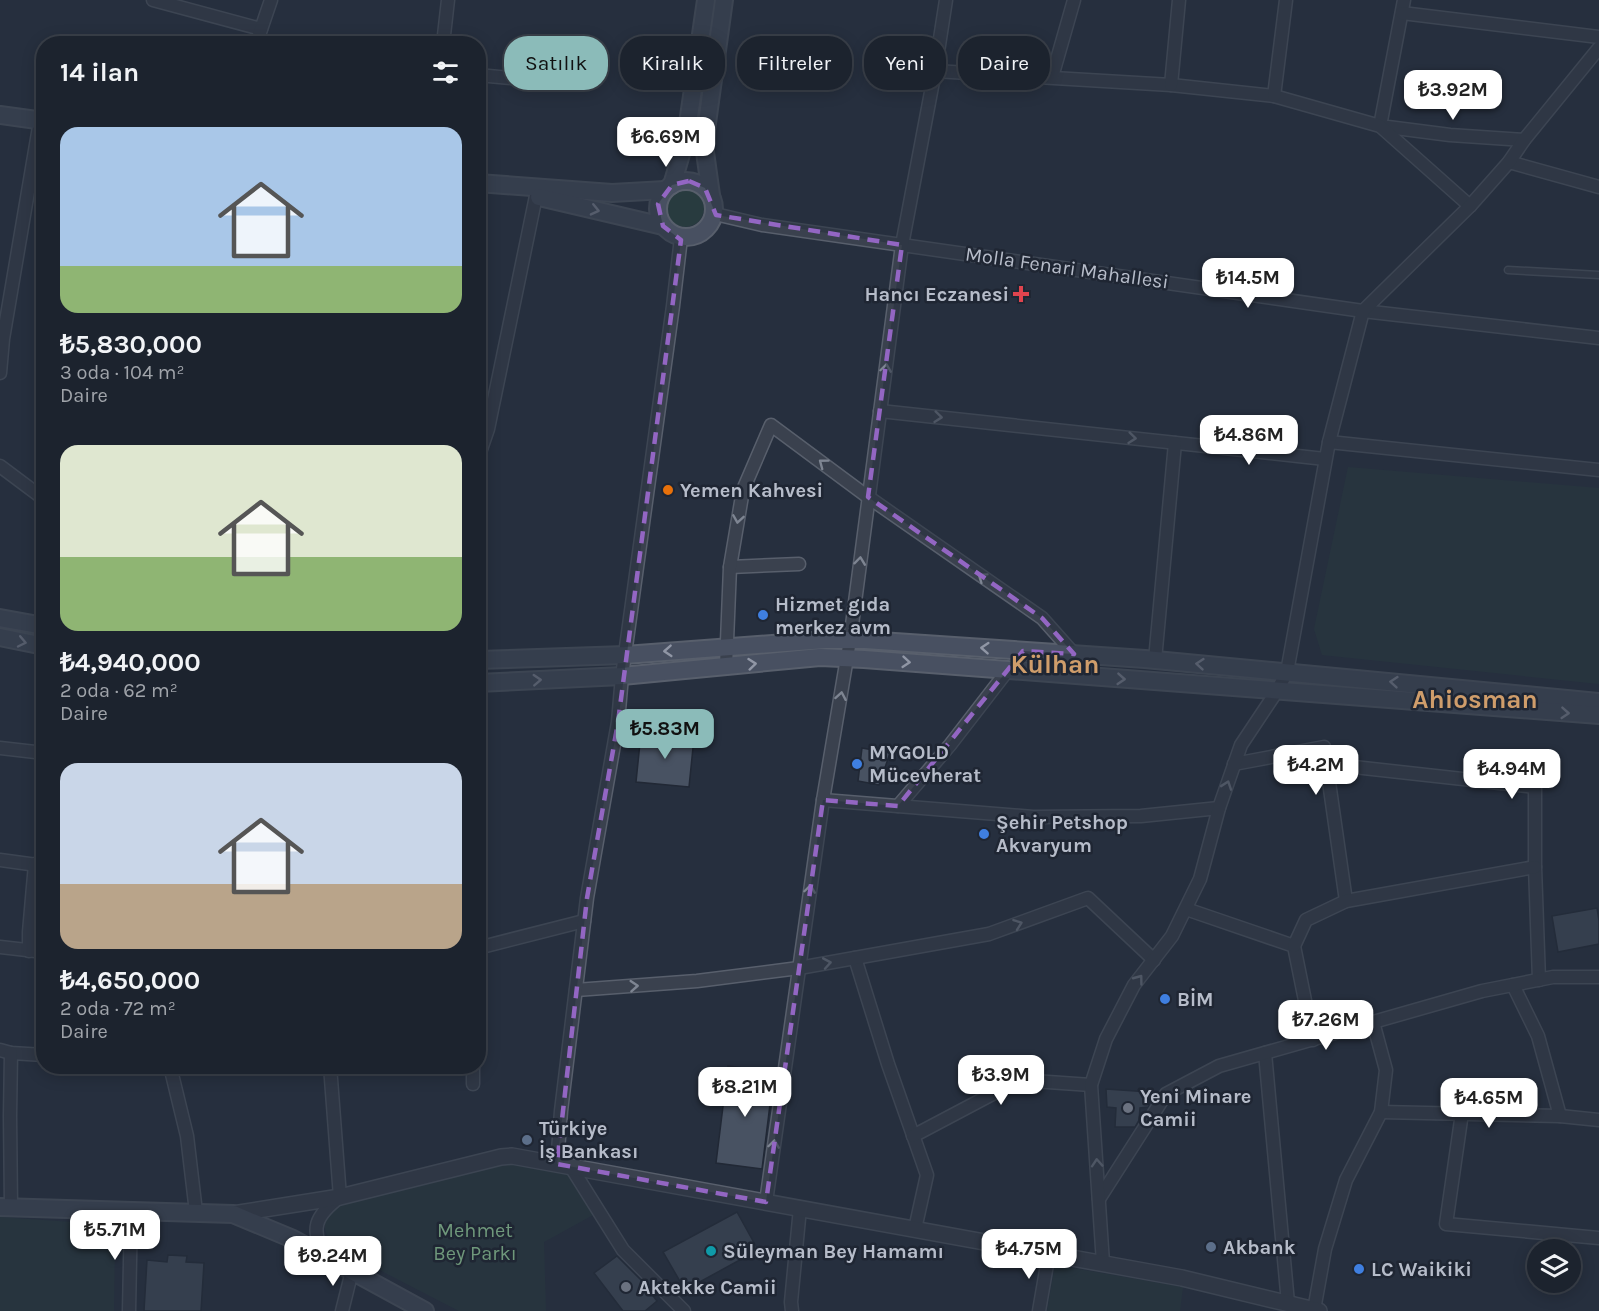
<!DOCTYPE html>
<html lang="tr">
<meta charset="utf-8">
<style>
:root{--surface:#1c232e;--page:#252b36;--text:#f1f3f6;--muted:#a0a4aa;--line:#3a404a;--accent:#8bbbb9}
body{margin:0;font-family:Karla,sans-serif;background:var(--page);color:var(--text);height:100vh;display:flex;flex-direction:column;font-size:22px;white-space:nowrap}
*{box-sizing:border-box;margin:0}
p{font-size:20px;color:var(--muted)}
.icon{flex:none;width:33px;height:33px;fill:none;stroke:currentColor;stroke-width:2;stroke-linecap:round;stroke-linejoin:round}
.map{position:relative;flex:1;overflow:hidden}
.side{position:absolute;left:36px;top:36px;width:450px;height:1038px;display:flex;flex-direction:column;background:var(--surface);border-radius:24px;box-shadow:0 3px 15px #0003,0 0 0 2px var(--line)}
.side>*{flex:none}
.guide{position:absolute;left:504px;top:36px;width:570px;height:54px;display:flex;gap:12px}
.controls{position:absolute;left:1527px;top:1239px;display:grid;gap:12px}
.controls a{display:grid;place-items:center;width:54px;height:54px;border-radius:50%;background:var(--surface);box-shadow:0 3px 15px #0003,0 0 0 2px var(--line);font-size:30px}
.price{position:absolute;translate:-50% -51px;padding:0 14px;border-radius:12px;background:#fff;color:#222;font-size:20px;line-height:39px;filter:drop-shadow(0 2px 3px #0008)}
.price::after{content:'';position:absolute;left:50%;top:36px;width:18px;height:14px;margin-left:-9px;background:inherit;clip-path:polygon(0 0,100% 0,50% 100%)}
.price.current{background:var(--accent);color:#111}
ul{padding:0;list-style:none}
li{display:grid;align-content:center;gap:12px;height:318px;padding:0 24px}
li span{display:grid;place-items:center;height:186px;border-radius:18px;color:#555}
li>.icon{margin-inline-start:auto}
span .icon{width:108px;height:108px;fill:#fffc;stroke-width:1}
li b{font-size:26px}
h2{display:flex;justify-content:space-between;align-items:center;height:72px;padding:0 24px;font-size:26px}
.tag{padding:0 21px;border-radius:24px;background:var(--surface);box-shadow:0 3px 15px #0003,0 0 0 2px var(--line);font-size:21px;line-height:54px}
.tag.current{background:var(--accent);color:#111}
.map>svg:first-child{display:block}
.green{fill:#283b3f}
.building{fill:#485262;stroke:#212835;stroke-width:1.5}
.lines{fill:none;stroke-linecap:round;stroke-linejoin:round}
.service-casing{stroke:#585f6c;stroke-width:9}
.minor-casing{stroke:#585f6c;stroke-width:15}
.tertiary-casing{stroke:#585f6c;stroke-width:18}
.secondary-casing{stroke:#585f6c;stroke-width:20}
.service{stroke:#3a414e;stroke-width:6}
.minor{stroke:#3a414e;stroke-width:12}
.tertiary{stroke:#3a414e;stroke-width:15}
.secondary{stroke:#485061;stroke-width:16}
.oneway{stroke:#9096a5}
.oneway2{stroke:#7e8592}
.marked{fill:none;stroke:#9366c3;stroke-width:4.5;stroke-dasharray:12 8;stroke-linejoin:round}
.health-dot{fill:#e0444e;stroke:#1f2633;stroke-width:2}
.food-dot{fill:#e8710a;stroke:#1f2633;stroke-width:2}
.shop-dot{fill:#3f7fe0;stroke:#1f2633;stroke-width:2}
.worship-dot{fill:#6b7280;stroke:#1f2633;stroke-width:2}
.service-dot{fill:#5c6f8a;stroke:#1f2633;stroke-width:2}
.culture-dot{fill:#0f9aa8;stroke:#1f2633;stroke-width:2}
.labels{text-anchor:middle;dominant-baseline:central;stroke-width:5;stroke-linejoin:round;paint-order:stroke}
.street-label{font-size:20px;fill:#b6bcc9;stroke:#1f2633}
.poi-label{font-size:20px;font-weight:bold;fill:#b6bcc9;stroke:#1f2633;text-anchor:start}
.park-label{font-size:20px;fill:#6f987b;stroke:#1f2633}
.district-label{font-size:26px;font-weight:bold;fill:#cf9d6b;stroke:#1f2633}
</style>
<div class="map">
<svg width="1599" height="1311" viewBox="0 0 1599 1311">
<rect width="100%" height="100%" fill="#262f3e"/>
<!-- green -->
<g class="green">
<circle cx="685" cy="208" r="19"/>
<path d="M1348 467 1599 488V684L1322 655 1314 629Z"/>
<path d="M513 1161 567 1171 593 1215 544 1242 546 1311H459L337 1248C322 1234 320 1220 336 1205Z"/>
<path d="M0 1217 115 1225 114 1311H0Z"/>
<path d="M1055 1265 1183 1287 1180 1311H1047Z"/>
</g>
<!-- building -->
<g class="building">
<path d="M641 733 694 738 689 787 636 782Z"/>
<path d="M862 748 890 753 879 785 858 781Z"/>
<path d="M1597 908 1599 921V944L1558 952 1552 916Z"/>
<path d="M728 1066 774 1072 762 1169 716 1163Z"/>
<path d="M1106 1089 1149 1092V1106L1148 1107 1140 1108 1139 1120 1135 1127H1115L1116 1108 1107 1107Z"/>
<path d="M737 1212 758 1250 685 1290 663 1252Z"/>
<path d="M168 1255 187 1256 186 1262 204 1263 201 1311H144L147 1260 167 1262Z"/>
<path d="M617 1256 641 1280 657 1301 645 1311H623L594 1273Z"/>
</g>
<g class="lines">
<defs>
<path id="service" d="M1508 270 1599 275"/>
<g id="minor">
<path d="M153 0 261 29"/>
<path d="M1404 0 1380 126 1450 135 1524 140"/>
<path d="M1402 13 1599 37"/>
<path d="M256 44 271 0"/>
<path d="M443 44 448 0"/>
<path d="M935 71 1171 85 1274 96 1380 126 1470 206"/>
<path d="M478 75 542 81"/>
<path d="M1052 77 1074 0"/>
<path d="M1171 85 1179 0"/>
<path d="M1274 96 1286 0"/>
<path d="M1509 162 1599 187"/>
<path d="M715 214 762 225 1363 311 1599 338"/>
<path d="M0 373 3 339 40 121"/>
<path d="M880 411 1325 459"/>
<path d="M1329 442 1599 470"/>
<path d="M478 458 488 429 536 196"/>
<path d="M0 466 44 499"/>
<path d="M730 567 799 564"/>
<path d="M1155 660 1175 443"/>
<path d="M726 666 730 567 743 490 771 425 868 497 1042 618 1074 654"/>
<path d="M0 748 44 753"/>
<path d="M1234 764 1324 747 1346 901"/>
<path d="M1327 764 1535 787V867L1539 980"/>
<path d="M823 800 1033 817 1141 816 1219 808"/>
<path d="M898 806 950 745 1008 670"/>
<path d="M0 860 44 866"/>
<path d="M1186 909 1294 946 1313 1040"/>
<path d="M1294 946 1306 920 1346 901 1535 867"/>
<path d="M0 947 44 952"/>
<path d="M478 948 584 921"/>
<path d="M29 951V932L35 864"/>
<path d="M855 958 888 1064 927 1175 915 1229"/>
<path d="M1513 985 1538 1036 1560 1116"/>
<path d="M576 990 697 981 799 968 989 934 1088 898 1154 960"/>
<path d="M0 1050 11 1053 44 1055"/>
<path d="M11 1053 10 1116 11 1207"/>
<path d="M1265 1053 1288 1303"/>
<path d="M170 1066 187 1136 196 1212"/>
<path d="M473 1066V1084"/>
<path d="M1381 1112 1560 1116 1599 1120"/>
<path d="M1462 1113 1446 1224 1599 1238"/>
<path d="M913 1136 1019 1080 1091 1085"/>
<path d="M557 1164 561 1111 587 898 618 722 622 676 673 306 681 238"/>
<path d="M571 1167 623 1250 684 1311"/>
<path d="M1099 1199 1166 1094 1219 1066 1482 991 1553 977H1599"/>
<path d="M766 1202 823 800 850 640 902 245 935 71 946 0"/>
<path d="M327 1257C308 1230 316 1215 340 1197L330 1066"/>
<path d="M1103 1263 1091 1085 1106 1039 1134 985 1172 936 1200 879 1219 808 1241 745 1277 691 1287 672 1329 442 1363 311 1470 206 1509 162 1524 140 1599 48"/>
<path d="M1314 1310 1325 1249 1346 1180 1381 1112 1386 1070 1373 1022"/>
<path d="M129 1311 131 1212"/>
<path d="M342 1311 352 1271"/>
<path d="M792 1311 791 1302 800 1208"/>
<path d="M1039 1311 1049 1253"/>
</g>
<path id="tertiary" d="M233 1214 340 1197 501 1157 512 1156 1182 1278 1319 1311"/>
<g id="secondary">
<path d="M0 115 44 121"/>
<circle cx="686" cy="209" r="28"/>
<path d="M478 183 612 193 665 190"/>
<path d="M672 185 686 137 706 0"/>
<path d="M711 195 704 145 724 0"/>
<path d="M539 197 663 226"/>
<path d="M0 618 44 626"/>
<path d="M0 637 44 646"/>
<path d="M478 660 625 655 825 640H865L1145 659 1599 702"/>
<path d="M478 683 622 676 820 657 864 659 1599 715"/>
<path d="M0 1207 233 1214 293 1239 425 1311"/>
</g>
</defs>
<!-- service casing -->
<use href="#service" class="service-casing"/>
<!-- minor casing -->
<use href="#minor" class="minor-casing"/>
<!-- tertiary casing -->
<use href="#tertiary" class="tertiary-casing"/>
<!-- secondary casing -->
<use href="#secondary" class="secondary-casing"/>
<!-- service -->
<use href="#service" class="service"/>
<!-- minor -->
<use href="#minor" class="minor"/>
<!-- tertiary -->
<use href="#tertiary" class="tertiary"/>
<!-- secondary -->
<use href="#secondary" class="secondary"/>
</g>
<!-- one-way arrows -->
<defs><path id="oneway-chevron" d="M-2-3.5L2.5 0L-2 3.5" fill="none" stroke-width="1.6" stroke-linecap="round" stroke-linejoin="round" transform="scale(1.5)"/></defs>
<g class="oneway">
<use href="#oneway-chevron" transform="translate(595 210) rotate(13)"/>
<use href="#oneway-chevron" transform="translate(22 642) rotate(12)"/>
<use href="#oneway-chevron" transform="translate(985 648) rotate(-176)"/>
<use href="#oneway-chevron" transform="translate(668 651) rotate(176)"/>
<use href="#oneway-chevron" transform="translate(906 662) rotate(5)"/>
<use href="#oneway-chevron" transform="translate(752 664) rotate(-6)"/>
<use href="#oneway-chevron" transform="translate(1200 664) rotate(-175)"/>
<use href="#oneway-chevron" transform="translate(1121 679) rotate(4)"/>
<use href="#oneway-chevron" transform="translate(537 680) rotate(-3)"/>
<use href="#oneway-chevron" transform="translate(1394 682) rotate(-175)"/>
<use href="#oneway-chevron" transform="translate(1565 713) rotate(4)"/>
</g>
<g class="oneway2">
<use href="#oneway-chevron" transform="translate(886 368) rotate(-82)"/>
<use href="#oneway-chevron" transform="translate(938 417) rotate(6)"/>
<use href="#oneway-chevron" transform="translate(1132 438) rotate(6)"/>
<use href="#oneway-chevron" transform="translate(823 463) rotate(-143)"/>
<use href="#oneway-chevron" transform="translate(738 519) rotate(99)"/>
<use href="#oneway-chevron" transform="translate(860 561) rotate(-83)"/>
<use href="#oneway-chevron" transform="translate(982 577) rotate(-145)"/>
<use href="#oneway-chevron" transform="translate(841 696) rotate(-80)"/>
<use href="#oneway-chevron" transform="translate(1227 785) rotate(-71)"/>
<use href="#oneway-chevron" transform="translate(810 889) rotate(-82)"/>
<use href="#oneway-chevron" transform="translate(1018 924) rotate(-20)"/>
<use href="#oneway-chevron" transform="translate(827 963) rotate(-10)"/>
<use href="#oneway-chevron" transform="translate(1139 979) rotate(-53)"/>
<use href="#oneway-chevron" transform="translate(634 986) rotate(-4)"/>
<use href="#oneway-chevron" transform="translate(774 1144) rotate(-82)"/>
<use href="#oneway-chevron" transform="translate(1097 1163) rotate(-94)"/>
</g>
<!-- marked area -->
<path d="M0 0H1599V1311H0ZM689 181 705 188 716 215 902 245 868 497 1042 618 1074 654 1023 651 898 806 823 800 766 1202 557 1164 587 898 618 722 681 240 663 226 658 204 672 185Z" fill="#262f3e" fill-opacity=".55" fill-rule="evenodd"/>
<path class="marked" d="M689 181 705 188 716 215 902 245 868 497 1042 618 1074 654 1023 651 898 806 823 800 766 1202 557 1164 587 898 618 722 681 240 663 226 658 204 672 185Z"/>
<!-- markers -->
<path class="health-dot" d="M1018 285h6v6h6v6h-6v6h-6v-6h-6v-6h6z"/>
<circle class="food-dot" cx="668" cy="490" r="6"/>
<g class="shop-dot">
<circle cx="763" cy="615" r="6"/>
<circle cx="857" cy="764" r="6"/>
<circle cx="984" cy="834" r="6"/>
<circle cx="1165" cy="999" r="6"/>
<circle cx="1359" cy="1269" r="6"/>
</g>
<g class="worship-dot">
<circle cx="1128" cy="1108" r="6"/>
<circle cx="626" cy="1287" r="6"/>
</g>
<g class="service-dot">
<circle cx="527" cy="1140" r="6"/>
<circle cx="1211" cy="1247" r="6"/>
</g>
<circle class="culture-dot" cx="711" cy="1251" r="6"/>
<g class="labels">
<!-- street labels -->
<g class="street-label">
<text transform="translate(1067 268) rotate(8)">Molla Fenari Mahallesi</text>
</g>
<!-- poi labels -->
<g class="poi-label">
<text x="1009" y="294" text-anchor="end">Hancı Eczanesi</text>
<text x="680" y="490">Yemen Kahvesi</text>
<text x="775" y="604">Hizmet gıda<tspan x="775" dy="23">merkez avm</tspan></text>
<text x="869" y="752">MYGOLD<tspan x="869" dy="23">Mücevherat</tspan></text>
<text x="996" y="822">Şehir Petshop<tspan x="996" dy="23">Akvaryum</tspan></text>
<text x="1177" y="999">BİM</text>
<text x="1140" y="1096">Yeni Minare<tspan x="1140" dy="23">Camii</tspan></text>
<text x="539" y="1128">Türkiye<tspan x="539" dy="23">İş Bankası</tspan></text>
<text x="1223" y="1247">Akbank</text>
<text x="723" y="1251">Süleyman Bey Hamamı</text>
<text x="1371" y="1269">LC Waikiki</text>
<text x="638" y="1287">Aktekke Camii</text>
</g>
<!-- park labels -->
<g class="park-label">
<text x="475" y="1230">Mehmet<tspan x="475" dy="23">Bey Parkı</tspan></text>
</g>
<!-- district labels -->
<g class="district-label">
<text x="1055" y="664">Külhan</text>
<text x="1475" y="699">Ahiosman</text>
</g>
</g>
</svg>
<div class="controls">
<a><svg class="icon" aria-label="layers" viewBox="0 0 24 24"><path d="M12 4l9 5-9 5-9-5zM3 14l9 5 9-5"/></svg></a>
</div>
<b class="price" style="left:1453px;top:121px">₺3.92M</b>
<b class="price" style="left:666px;top:168px">₺6.69M</b>
<b class="price" style="left:1248px;top:309px">₺14.5M</b>
<b class="price" style="left:1249px;top:466px">₺4.86M</b>
<b class="price current" style="left:665px;top:760px">₺5.83M</b>
<b class="price" style="left:1316px;top:796px">₺4.2M</b>
<b class="price" style="left:1512px;top:800px">₺4.94M</b>
<b class="price" style="left:1326px;top:1051px">₺7.26M</b>
<b class="price" style="left:1001px;top:1106px">₺3.9M</b>
<b class="price" style="left:745px;top:1118px">₺8.21M</b>
<b class="price" style="left:1489px;top:1129px">₺4.65M</b>
<b class="price" style="left:115px;top:1261px">₺5.71M</b>
<b class="price" style="left:1029px;top:1280px">₺4.75M</b>
<b class="price" style="left:333px;top:1287px">₺9.24M</b>
<div class="guide">
<a class="tag current">Satılık</a>
<a class="tag">Kiralık</a>
<a class="tag">Filtreler</a>
<a class="tag">Yeni</a>
<a class="tag">Daire</a>
</div>
<section class="side">
<h2>14 ilan<svg class="icon" aria-label="filters" viewBox="0 0 24 24"><path d="M4 7h16M4 17h16"/><circle cx="9" cy="7" r="2"/><circle cx="15" cy="17" r="2"/></svg></h2>
<ul>
<li><span style="background:linear-gradient(#a9c7e8 75%,#8fb573 0)"><svg class="icon" aria-label="home" viewBox="0 0 24 24"><path d="M3 11l9-7 9 7M6 9v11h12V9"/></svg></span><div><b>₺5,830,000</b><p>3 oda · 104 m²</p><p>Daire</p></div></li>
<li><span style="background:linear-gradient(#dfe7d0 60%,#8fb573 0)"><svg class="icon" aria-label="home" viewBox="0 0 24 24"><path d="M3 11l9-7 9 7M6 9v11h12V9"/></svg></span><div><b>₺4,940,000</b><p>2 oda · 62 m²</p><p>Daire</p></div></li>
<li><span style="background:linear-gradient(#c9d6e8 65%,#b9a48a 0)"><svg class="icon" aria-label="home" viewBox="0 0 24 24"><path d="M3 11l9-7 9 7M6 9v11h12V9"/></svg></span><div><b>₺4,650,000</b><p>2 oda · 72 m²</p><p>Daire</p></div></li>
</ul>
</section>
</div>
